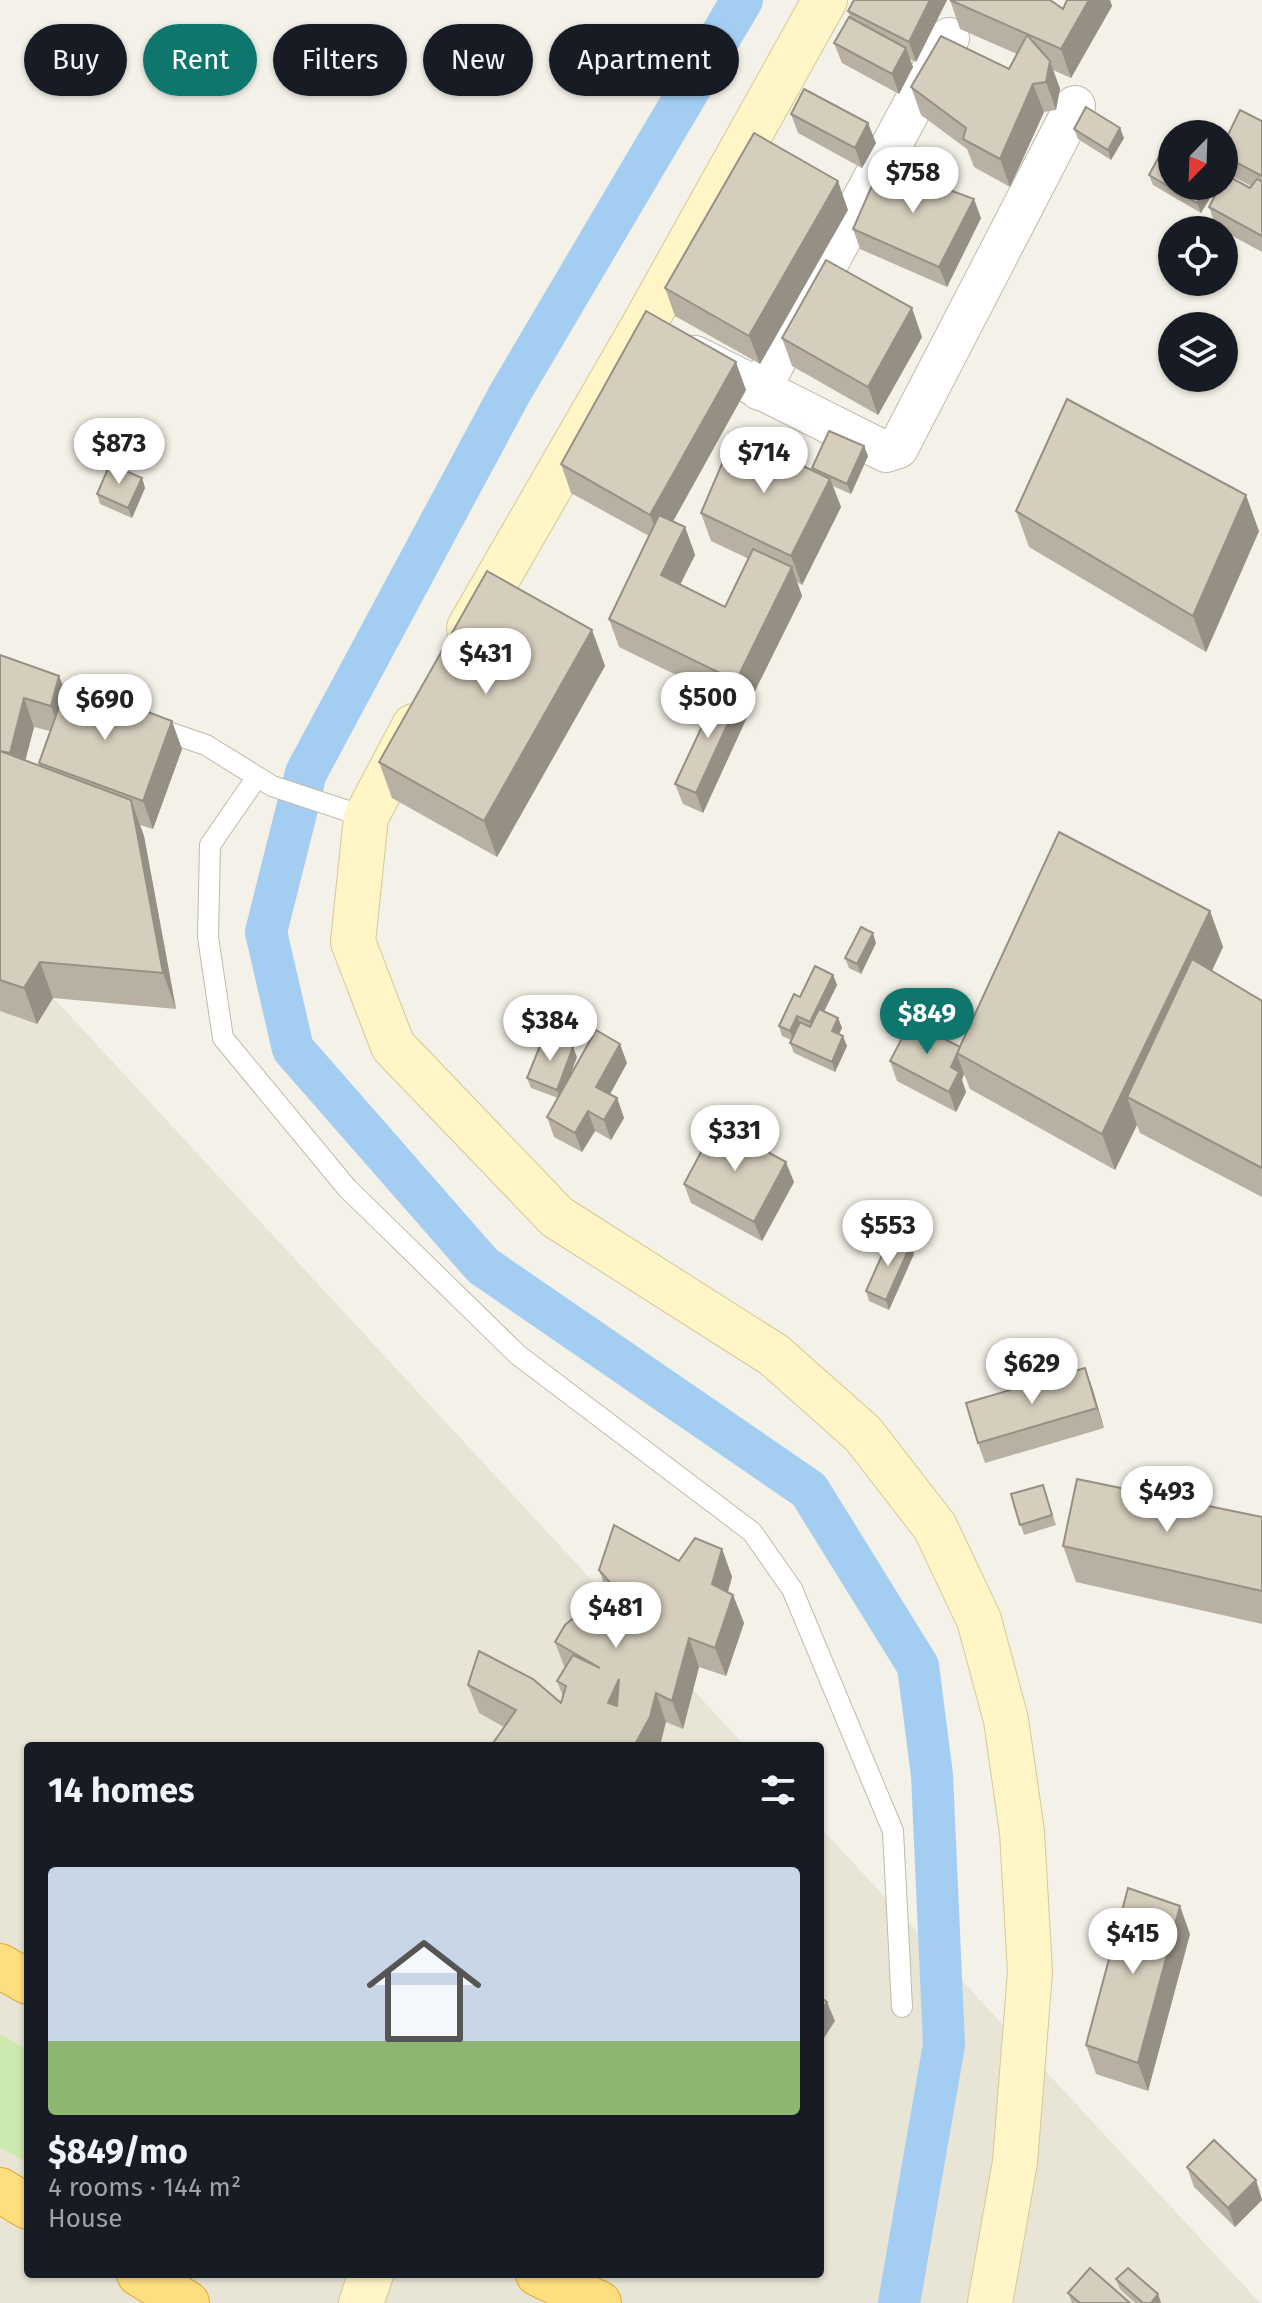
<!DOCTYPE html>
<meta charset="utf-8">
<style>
:root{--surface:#171b24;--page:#20242c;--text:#f1f3f6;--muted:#9ea1a6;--accent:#0f766e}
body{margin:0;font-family:"Fira Sans",sans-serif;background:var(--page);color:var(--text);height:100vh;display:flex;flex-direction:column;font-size:30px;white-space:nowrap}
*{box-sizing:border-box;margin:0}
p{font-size:26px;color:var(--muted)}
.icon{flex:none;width:44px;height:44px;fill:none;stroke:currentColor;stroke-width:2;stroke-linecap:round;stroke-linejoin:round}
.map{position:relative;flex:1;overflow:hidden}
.sheet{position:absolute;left:24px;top:1742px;width:800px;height:536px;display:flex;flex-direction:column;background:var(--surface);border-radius:8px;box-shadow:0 2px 6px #0004}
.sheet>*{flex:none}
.banner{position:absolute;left:24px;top:24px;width:800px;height:72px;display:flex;gap:16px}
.needle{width:52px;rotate:203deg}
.controls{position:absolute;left:1158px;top:120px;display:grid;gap:16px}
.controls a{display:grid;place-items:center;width:80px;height:80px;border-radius:50%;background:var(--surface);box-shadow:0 2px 6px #0004;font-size:40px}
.price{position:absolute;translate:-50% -68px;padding:0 18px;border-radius:28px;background:#fff;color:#222;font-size:26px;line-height:52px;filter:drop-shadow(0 2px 4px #0008)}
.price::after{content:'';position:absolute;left:50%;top:48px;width:24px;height:18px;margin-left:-12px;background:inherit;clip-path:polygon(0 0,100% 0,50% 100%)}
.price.current{background:var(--accent);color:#fff}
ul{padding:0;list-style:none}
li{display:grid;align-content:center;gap:16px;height:424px;padding:0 24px}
li span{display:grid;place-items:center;height:248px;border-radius:8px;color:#555}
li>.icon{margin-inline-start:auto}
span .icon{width:144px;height:144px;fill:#fffc;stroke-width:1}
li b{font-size:34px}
h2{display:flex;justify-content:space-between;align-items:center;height:96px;padding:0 24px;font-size:34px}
.chip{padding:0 28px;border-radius:36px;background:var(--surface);box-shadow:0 2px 6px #0004;font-size:28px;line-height:72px}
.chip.current{background:var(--accent);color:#fff}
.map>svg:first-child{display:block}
.residential{fill:#e8e4d6}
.green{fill:#cceab0}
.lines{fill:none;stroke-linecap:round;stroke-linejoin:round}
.canal{stroke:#a3cef2;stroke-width:42}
.service-casing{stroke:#c0baaa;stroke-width:22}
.minor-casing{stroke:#c0baaa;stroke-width:42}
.secondary-casing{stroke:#d6c897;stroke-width:46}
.trunk-casing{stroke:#e2ac35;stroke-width:46}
.service{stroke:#fff;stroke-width:20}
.minor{stroke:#fff;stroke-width:40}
.secondary{stroke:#fff5c7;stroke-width:44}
.trunk{stroke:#ffde7f;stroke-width:44}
.wall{fill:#b8b1a3;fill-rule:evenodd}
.shaded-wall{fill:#969084}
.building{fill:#d6cebd;stroke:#969084;stroke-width:2;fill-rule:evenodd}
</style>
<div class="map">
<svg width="1262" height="2303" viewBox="0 0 1262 2303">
<rect width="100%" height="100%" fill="#f4f1e8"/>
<!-- residential -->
<path class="residential" d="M0 940 745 1746H28V2274H820V1827L1260 2303H0Z"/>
<!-- green -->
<path class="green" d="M0 2034 28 2050V2164L0 2147Z"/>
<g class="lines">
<!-- canal -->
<path class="canal" d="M742 0 510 393 306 773 266 932 293 1049 483 1266 809 1490 918 1666 932 1775 944 2045 899 2303"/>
<defs>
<g id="service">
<path d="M153 727 206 745 272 786 366 817"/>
<path d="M257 777 210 845 208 937 223 1038 347 1188 518 1355 752 1532 792 1589 893 1831 902 2007"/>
</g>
<g id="minor">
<path d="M695 356 886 452 898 448 1075 106"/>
<path d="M760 390 949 38"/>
</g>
<g id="secondary">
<path d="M469 628 642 328 825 0"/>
<path d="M414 726 366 817 353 942 393 1046 557 1217 774 1355 863 1434 935 1527 979 1620 1006 1720 1022 1832 1030 1972 1015 2162 990 2303"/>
<path d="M361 2303 371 2274"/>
</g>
<g id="trunk">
<path d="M0 1966 28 1982"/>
<path d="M0 2190 28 2207"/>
<path d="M139 2274 187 2303"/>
<path d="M538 2274 599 2303"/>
</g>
</defs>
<!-- service casing -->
<use href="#service" class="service-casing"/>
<!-- minor casing -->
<use href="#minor" class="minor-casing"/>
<!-- secondary casing -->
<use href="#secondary" class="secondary-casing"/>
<!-- trunk casing -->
<use href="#trunk" class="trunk-casing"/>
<!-- service -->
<use href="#service" class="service"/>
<!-- minor -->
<use href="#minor" class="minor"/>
<!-- secondary -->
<use href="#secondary" class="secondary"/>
<!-- trunk -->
<use href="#trunk" class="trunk"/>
</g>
<!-- wall -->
<g class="wall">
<path d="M947 0 916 62 910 59 913 67 899 94 842 63 834 43 850 17 848 11Z"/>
<path d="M950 0 1063 9 1067 0H1110L1112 6 1071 78 1053 70 1060 89 1056 110 1044 112 1010 187 974 167 967 149 921 115 911 87 1009 69 1017 54 960 29Z"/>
<path d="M791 114 876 143 862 168 798 133Z"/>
<path d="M1262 121V252L1216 227 1209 207 1251 186 1226 173 1224 167V143Z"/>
<path d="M1074 129 1124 138 1111 160 1078 139Z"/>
<path d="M1149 175 1213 193 1201 213 1153 185Z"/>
<path d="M848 210 760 364 675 316 665 288Z"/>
<path d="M981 218 947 287 860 249 853 229Z"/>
<path d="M922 337 878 415 792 366 782 338Z"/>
<path d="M746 390 673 521 685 527 695 555 680 584 725 607 749 559 711 541 701 513 813 470 812 468 864 446 868 456 851 494 833 486 841 507 802 585 797 582 802 596 746 709 748 715 703 813 683 804 675 784 717 695 619 647 609 619 649 536 571 493 561 464Z"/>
<path d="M142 478 145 488 132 518 100 504 97 494Z"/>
<path d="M1016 511 1259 531 1206 652 1029 547Z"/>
<path d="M592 630 605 666 497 857 392 798 379 762Z"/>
<path d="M0 655 59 676 65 691 182 749 153 829 140 825 144 836 176 1009 53 998 37 1024 0 1011ZM34 727 50 731 39 763 40 766 25 761Z"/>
<path d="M1210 911 1223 947 1212 971 1262 1001V1197L1140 1133 1137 1125 1115 1170 970 1089 964 1074 962 1080 966 1092 956 1112 897 1081 890 1061 960 1047Z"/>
<path d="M876 943 861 974 849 968 845 958Z"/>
<path d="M833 975 837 985 824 1011 838 1018 842 1028 839 1034 847 1046 835 1072 794 1053 790 1043 791 1040 782 1036 779 1026 800 997Z"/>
<path d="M577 1057 569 1078 627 1063 610 1094 617 1098 624 1118 611 1140 595 1131 582 1152 554 1137 547 1117 558 1098 531 1088 527 1078Z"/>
<path d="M794 1182 762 1241 691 1203 684 1184Z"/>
<path d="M914 1254 889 1310 869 1301 866 1291Z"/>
<path d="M1092 1387 1104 1428 985 1463 978 1443Z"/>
<path d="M1043 1485 1056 1525 1024 1535 1011 1494Z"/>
<path d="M1262 1517V1624L1076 1582 1063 1546Z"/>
<path d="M722 1549 732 1577 728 1592 733 1595 744 1623 726 1676 699 1667 683 1729 666 1722 504 1727 479 1713 468 1685 561 1703 563 1696 557 1681 565 1669 555 1642 611 1601 609 1598 599 1570 679 1561Z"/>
<path d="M1190 1934 1148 2091 1096 2074 1086 2045Z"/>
<path d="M1187 2167 1256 2180 1262 2200 1235 2227 1194 2187Z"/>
<path d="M1116 2279 1158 2294 1161 2303H1135L1120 2289Z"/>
<path d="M1068 2293 1130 2303H1072Z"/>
</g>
<!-- shaded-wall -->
<g class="shaded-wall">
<path d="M930 0H947L916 62 909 42Z"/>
<path d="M1089 0H1110L1112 6 1071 78 1061 49Z"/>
<path d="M906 48 913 67 899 94 892 74Z"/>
<path d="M1050 61 1060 89 1056 110 1046 82Z"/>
<path d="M1033 84 1044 112 1010 187 1000 159Z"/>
<path d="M868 123 876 143 862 168 855 148Z"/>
<path d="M1120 128 1124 138 1111 160 1108 150Z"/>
<path d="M838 181 848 210 760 364 749 336Z"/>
<path d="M1207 186H1210L1213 193 1201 213 1197 203Z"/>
<path d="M974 199 981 218 947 287 939 267Z"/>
<path d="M912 308 922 337 878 415 868 387Z"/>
<path d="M736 362 746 390 661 543 650 515Z"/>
<path d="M864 446 868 456 851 494 847 484Z"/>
<path d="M142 478 145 488 132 518 128 508Z"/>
<path d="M830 479 841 507 802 585 791 556Z"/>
<path d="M1246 495 1259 531 1206 652 1193 616Z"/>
<path d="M685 527 695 555 671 603 661 575Z"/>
<path d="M792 567 802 596 746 709 748 715 703 813 696 793 741 695 736 681Z"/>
<path d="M592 630 605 666 497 857 484 821Z"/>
<path d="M59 676 70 704 61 735 51 706Z"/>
<path d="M24 698 34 727 20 781 10 753Z"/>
<path d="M172 721 182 749 153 829 143 801Z"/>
<path d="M131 800 144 836 176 1009 163 973Z"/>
<path d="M1210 911 1223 947 1146 1107 1127 1097 1137 1125 1115 1170 1102 1134Z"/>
<path d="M873 933 876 943 861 974 857 964Z"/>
<path d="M40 962 53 998 37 1024 24 988Z"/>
<path d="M833 975 837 985 814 1032 810 1022Z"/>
<path d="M797 1016 801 1026 794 1041 790 1031Z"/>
<path d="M838 1018 842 1028 835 1041 832 1031Z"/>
<path d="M843 1036 847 1046 835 1072 832 1062Z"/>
<path d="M620 1044 627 1063 603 1107 596 1087Z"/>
<path d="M573 1047 577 1057 561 1100 557 1090Z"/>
<path d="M957 1055 964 1074 962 1080 966 1092 956 1112 949 1092 951 1067Z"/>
<path d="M617 1098 624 1118 611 1140 604 1120Z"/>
<path d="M588 1111 595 1131 582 1152 575 1133Z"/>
<path d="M786 1162 794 1182 762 1241 754 1222Z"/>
<path d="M911 1244 914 1254 889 1310 886 1300Z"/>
<path d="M1085 1368 1092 1387 1104 1428 1097 1408Z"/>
<path d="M722 1549 732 1577 722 1612 712 1584Z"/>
<path d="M733 1595 744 1623 726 1676 715 1648Z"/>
<path d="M689 1638 699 1667 683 1729 672 1701Z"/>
<path d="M619 1679V1731L608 1703Z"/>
<path d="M656 1693 666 1722 660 1746H634Z"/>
<path d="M1180 1906 1190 1934 1148 2091 1138 2063Z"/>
<path d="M827 2002 835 2021 820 2044V2014Z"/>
<path d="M1256 2180 1262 2200 1235 2227 1228 2208Z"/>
<path d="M1158 2294 1161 2303H1151Z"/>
</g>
<!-- building -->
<g class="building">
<path d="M854 0H930L909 42 848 11Z"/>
<path d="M950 0H1050L1063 9 1067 0H1089L1061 49Z"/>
<path d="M849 17 906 48 892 74 834 43Z"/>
<path d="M1027 35 1050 61 1046 82 1033 84 1000 159 963 139 966 128 911 87 941 36 1009 69Z"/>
<path d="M804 89 868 123 855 148 791 114Z"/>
<path d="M1086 107 1120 128 1108 150 1074 129Z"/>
<path d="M1240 110 1262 121V176L1224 156V143Z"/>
<path d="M754 133 838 181 749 336 665 288Z"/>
<path d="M1161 153 1172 160V186H1207L1197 203 1149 175Z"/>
<path d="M881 165 974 199 939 267 853 229Z"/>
<path d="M1226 175 1250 188 1257 179 1262 182V236L1209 207 1220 186H1224V179Z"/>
<path d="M826 260 912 308 868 387 782 338Z"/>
<path d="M646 311 736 362 650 515 561 464Z"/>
<path d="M1067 399 1246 495 1193 616 1016 511Z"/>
<path d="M829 431 864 446 847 484 812 468Z"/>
<path d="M735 433 830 479 791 556 701 513Z"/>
<path d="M110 464 142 478 128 508 97 494Z"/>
<path d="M659 515 685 527 661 575 725 607 753 549 792 567 736 681 609 619Z"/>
<path d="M487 571 592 630 484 821 379 762Z"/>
<path d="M0 655 59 676 51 706 24 698 10 753 0 751Z"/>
<path d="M68 682 172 721 143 801 39 763Z"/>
<path d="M721 686 741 695 696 793 675 784Z"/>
<path d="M0 751 131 800 163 973 40 962 24 988 0 980Z"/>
<path d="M1059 832 1210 911 1102 1134 957 1053Z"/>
<path d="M861 927 873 933 857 964 845 958Z"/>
<path d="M1192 959 1262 1001V1168L1127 1097Z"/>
<path d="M815 966 833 975 810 1022 797 1016 790 1031 779 1026 794 994 800 997Z"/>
<path d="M819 1009 838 1018 832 1031 843 1036 832 1062 790 1043 800 1022 810 1027Z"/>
<path d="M911 1021 960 1047 951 1067 959 1072 949 1092 890 1061Z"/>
<path d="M596 1030 620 1044 596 1087 617 1098 604 1120 588 1111 575 1133 547 1117Z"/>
<path d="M544 1036 573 1047 557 1090 527 1078Z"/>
<path d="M716 1124 786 1162 754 1222 684 1184Z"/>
<path d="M891 1235 911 1244 886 1300 866 1291Z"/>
<path d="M1085 1368 1097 1408 978 1443 966 1403Z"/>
<path d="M1077 1479 1262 1517V1591L1063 1546Z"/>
<path d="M1043 1485 1052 1515 1020 1525 1011 1494Z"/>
<path d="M614 1525 679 1561 695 1538 722 1549 712 1584 733 1595 715 1648 689 1638 672 1701 656 1693 650 1717 634 1746H491L516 1710 468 1685 479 1651 533 1679 561 1703 566 1686 557 1681 573 1655 600 1668 555 1642 565 1625 586 1608 624 1598 599 1570ZM619 1679 617 1706 608 1703Z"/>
<path d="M1128 1888 1180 1906 1138 2063 1086 2045Z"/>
<path d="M820 1997 827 2002 820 2014Z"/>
<path d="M1214 2140 1256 2180 1228 2208 1187 2167Z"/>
<path d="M1090 2268 1130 2303H1080L1068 2293Z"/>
<path d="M1128 2268 1158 2294 1151 2303H1143L1116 2279Z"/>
</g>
</svg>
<div class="controls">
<a><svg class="needle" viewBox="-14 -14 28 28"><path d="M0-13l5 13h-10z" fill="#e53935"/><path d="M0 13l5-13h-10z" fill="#9ea1a6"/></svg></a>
<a><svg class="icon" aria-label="locate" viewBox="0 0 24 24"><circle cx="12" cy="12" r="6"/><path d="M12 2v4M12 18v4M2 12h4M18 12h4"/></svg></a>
<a><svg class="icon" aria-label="layers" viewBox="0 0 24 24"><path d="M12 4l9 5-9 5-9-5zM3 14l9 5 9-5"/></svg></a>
</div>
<b class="price" style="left:913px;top:215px">$758</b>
<b class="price" style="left:119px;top:486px">$873</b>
<b class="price" style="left:764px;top:495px">$714</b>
<b class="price" style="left:486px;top:696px">$431</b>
<b class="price" style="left:708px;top:740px">$500</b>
<b class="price" style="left:105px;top:742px">$690</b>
<b class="price current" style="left:927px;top:1056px">$849</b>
<b class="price" style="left:550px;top:1063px">$384</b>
<b class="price" style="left:735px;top:1173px">$331</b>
<b class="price" style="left:888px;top:1268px">$553</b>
<b class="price" style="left:1032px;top:1406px">$629</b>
<b class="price" style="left:1167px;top:1534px">$493</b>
<b class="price" style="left:616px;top:1650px">$481</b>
<b class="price" style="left:1133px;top:1976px">$415</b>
<div class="banner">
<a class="chip">Buy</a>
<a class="chip current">Rent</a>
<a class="chip">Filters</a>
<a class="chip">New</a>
<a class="chip">Apartment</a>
</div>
<section class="sheet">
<h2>14 homes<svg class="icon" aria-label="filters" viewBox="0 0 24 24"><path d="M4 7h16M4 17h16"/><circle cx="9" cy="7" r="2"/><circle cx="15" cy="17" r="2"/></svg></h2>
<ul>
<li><span style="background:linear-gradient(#c9d6e8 70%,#8fb573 0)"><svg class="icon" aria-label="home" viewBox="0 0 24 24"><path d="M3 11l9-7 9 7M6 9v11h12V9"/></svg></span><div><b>$849/mo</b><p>4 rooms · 144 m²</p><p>House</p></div></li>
</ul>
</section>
</div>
